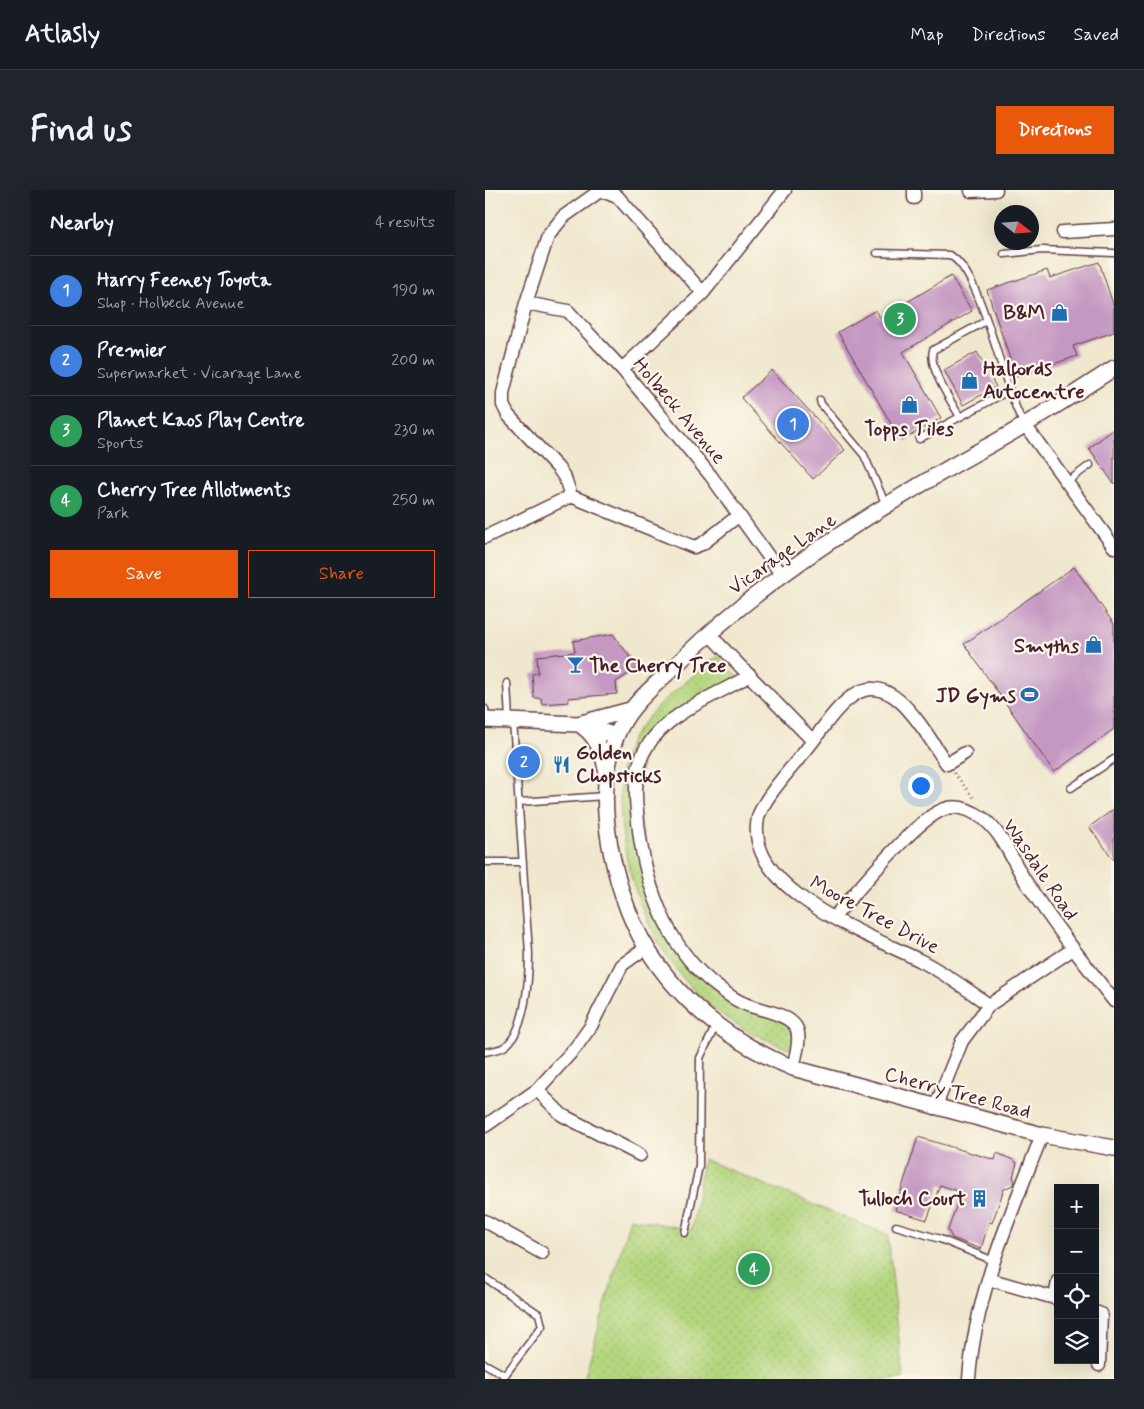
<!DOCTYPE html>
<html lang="en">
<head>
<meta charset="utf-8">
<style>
	:root { --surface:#171b24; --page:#20242c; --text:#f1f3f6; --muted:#9ea1a6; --line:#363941; --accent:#ea580c }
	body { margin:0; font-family:Mynerve,sans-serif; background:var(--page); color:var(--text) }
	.controls { position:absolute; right:15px; bottom:15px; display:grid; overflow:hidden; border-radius:0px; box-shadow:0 5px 20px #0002 }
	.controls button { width:45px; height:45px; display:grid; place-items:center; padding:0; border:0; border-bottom:1px solid var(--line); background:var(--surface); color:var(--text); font:25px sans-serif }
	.compass { position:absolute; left:509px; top:15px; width:45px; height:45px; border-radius:50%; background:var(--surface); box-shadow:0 5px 20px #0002; rotate:107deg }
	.you { position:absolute; left:435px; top:595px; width:18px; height:18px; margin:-12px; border:4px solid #fff; border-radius:50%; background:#1a73e8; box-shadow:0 0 0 8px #1a73e833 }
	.badge { display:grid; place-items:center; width:32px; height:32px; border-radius:50%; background:var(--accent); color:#fff; font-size:16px; font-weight:700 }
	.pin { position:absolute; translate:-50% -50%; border:2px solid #fff; box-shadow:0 1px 5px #0006 }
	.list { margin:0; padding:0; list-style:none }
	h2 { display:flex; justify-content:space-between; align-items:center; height:65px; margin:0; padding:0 20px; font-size:21px }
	h2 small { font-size:16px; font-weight:400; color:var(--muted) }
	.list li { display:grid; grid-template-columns:32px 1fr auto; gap:15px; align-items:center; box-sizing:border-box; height:70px; padding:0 20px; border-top:1px solid var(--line) }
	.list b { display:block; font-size:19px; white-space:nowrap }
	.list p { margin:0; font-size:16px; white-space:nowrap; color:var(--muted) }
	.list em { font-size:16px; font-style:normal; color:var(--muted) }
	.actions { display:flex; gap:10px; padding:15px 20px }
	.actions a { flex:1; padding:11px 0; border:1px solid var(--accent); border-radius:0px; text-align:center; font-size:18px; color:var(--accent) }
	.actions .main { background:var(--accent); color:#fff }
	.icon { flex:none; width:28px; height:28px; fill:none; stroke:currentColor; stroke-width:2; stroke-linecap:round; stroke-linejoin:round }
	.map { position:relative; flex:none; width:629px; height:1189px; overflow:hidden; border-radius:0px }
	header { display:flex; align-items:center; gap:30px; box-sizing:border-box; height:70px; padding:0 25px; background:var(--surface); border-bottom:1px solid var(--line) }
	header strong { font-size:24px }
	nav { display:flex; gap:28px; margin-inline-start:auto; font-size:18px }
	.intro { display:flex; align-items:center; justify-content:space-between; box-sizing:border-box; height:120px; padding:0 30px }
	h1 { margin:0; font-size:35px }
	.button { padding:12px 22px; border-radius:0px; background:var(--accent); color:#fff; font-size:18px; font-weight:700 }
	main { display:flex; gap:30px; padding:0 30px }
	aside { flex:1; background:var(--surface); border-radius:0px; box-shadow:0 5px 20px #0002 }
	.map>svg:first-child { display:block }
</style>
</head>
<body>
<header>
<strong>Atlasly</strong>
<nav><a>Map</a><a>Directions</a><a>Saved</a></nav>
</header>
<div class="intro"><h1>Find us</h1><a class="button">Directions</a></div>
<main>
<aside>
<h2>Nearby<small>4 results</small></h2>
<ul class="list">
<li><span class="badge" style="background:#3f7fe0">1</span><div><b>Harry Feeney Toyota</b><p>Shop · Holbeck Avenue</p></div><em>190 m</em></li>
<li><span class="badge" style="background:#3f7fe0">2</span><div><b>Premier</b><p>Supermarket · Vicarage Lane</p></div><em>200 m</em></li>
<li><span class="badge" style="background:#2e9e5b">3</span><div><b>Planet Kaos Play Centre</b><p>Sports</p></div><em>230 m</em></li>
<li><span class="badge" style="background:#2e9e5b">4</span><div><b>Cherry Tree Allotments</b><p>Park</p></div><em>250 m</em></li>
</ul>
<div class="actions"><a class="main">Save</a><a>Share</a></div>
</aside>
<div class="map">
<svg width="629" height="1189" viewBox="0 0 629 1189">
	<defs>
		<pattern id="grass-dots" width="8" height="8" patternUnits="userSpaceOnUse" patternTransform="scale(1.25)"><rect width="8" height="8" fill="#b4d67e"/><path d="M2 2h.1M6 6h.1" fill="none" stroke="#9cb76d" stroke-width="1.8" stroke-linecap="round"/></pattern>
	</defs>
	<rect width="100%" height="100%" fill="#fbf7ec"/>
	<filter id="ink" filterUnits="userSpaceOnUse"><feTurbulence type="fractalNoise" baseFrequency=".02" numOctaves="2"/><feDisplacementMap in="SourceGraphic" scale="10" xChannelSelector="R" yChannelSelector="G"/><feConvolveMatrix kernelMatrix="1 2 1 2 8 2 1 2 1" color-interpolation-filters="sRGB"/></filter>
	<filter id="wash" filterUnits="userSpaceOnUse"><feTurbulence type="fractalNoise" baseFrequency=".0096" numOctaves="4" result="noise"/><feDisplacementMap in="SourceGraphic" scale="20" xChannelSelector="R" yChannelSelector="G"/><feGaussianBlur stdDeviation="1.12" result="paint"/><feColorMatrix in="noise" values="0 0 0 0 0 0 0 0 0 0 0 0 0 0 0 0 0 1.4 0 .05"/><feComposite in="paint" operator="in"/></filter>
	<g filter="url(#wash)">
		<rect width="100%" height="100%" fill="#f0e8ce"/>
		<path fill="url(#grass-dots)" stroke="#7f7a54" d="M233,466L256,491L196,522L159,560L151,615L179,731L233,798L305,831L311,862C286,852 262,842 240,827C180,785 145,711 137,639C135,613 132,582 143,557C159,521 203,491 233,466Z
			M218,969L403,1045L418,1189H99L145,1028L207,1040Z"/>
		<g id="blocks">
			<path fill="#c598c2" d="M614,72L629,117V142L588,156L592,166L531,187L502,100L562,80L565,88Z
				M466,86L487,121L418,162L456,228L416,251L353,142L391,120L395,128Z
				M492,162L511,197L478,215L459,180Z
				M287,180L360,260L328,289L256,208Z
				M629,239V294L604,258Z
				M589,377L629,434V539L569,582L479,454Z
				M128,444L153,478L131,492L132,504L83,508L84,512L57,514L56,508H49L47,484L53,483L52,466L90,462L88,451Z
				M629,619V670L604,637Z
				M433,947L510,970L512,963L528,970L532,973L528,987L530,991L528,995L519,999L507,1033L504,1032L496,1059L467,1048L463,1040L476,1002L455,995L442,1030L410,1020Z"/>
		</g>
	</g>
	<g filter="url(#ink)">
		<use href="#blocks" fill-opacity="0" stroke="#633d43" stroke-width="1"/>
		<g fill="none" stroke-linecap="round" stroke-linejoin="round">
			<defs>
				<path id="service" d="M392,63L464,65C497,79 517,198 539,234
					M519,64L557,60L629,63
					M335,210L336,214L379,265L401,315
					M475,227C466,211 443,178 448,160L501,131
					M434,249L523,201
					M582,292L605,275
					M22,493L24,530
					M0,519L1,530
					M586,598L629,569
					M34,612L120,606
					M0,672H38
					M0,862C6,861 14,860 19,857C41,843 44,786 44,763L28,531
					M411,1036L455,1049L509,1071
					M200,1043L214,976L215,868L231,835
					M0,1088L54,1124L57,1136L17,1189
					M0,1174L20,1185"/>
				<path id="minor" d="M429,0V8
					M486,1L511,0
					M578,42L629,39
					M218,103L132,6L120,1L112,3L78,27L63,46L41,113L18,203V215L23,225L73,278L80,288L86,306L209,357L217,354L253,326
					M41,113L83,121L93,132L137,179L226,286L296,384
					M137,179L218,103L300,0
					M540,235L629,357
					M0,347L86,306
					M223,443L328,551C314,570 278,607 273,628C258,700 385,745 434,770C459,782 481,799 504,815
					M265,485C228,508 185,520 161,558C150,576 150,602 152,621C157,686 179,758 234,798C242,804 251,811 260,814C275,820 302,823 311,837C317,848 310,867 308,878
					M328,551C340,535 352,516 369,505C409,478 442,547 462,574L480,563
					M349,727C371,703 432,627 460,619C473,614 488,621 499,629C519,645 529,675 543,695C569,735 599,773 629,811
					M52,900L77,925L155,965
					M450,918L477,851L504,815L588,759
					M0,936L52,900L91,857L106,836L137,775L162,757
					M0,1031L57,1063
					M503,1089L573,1109
					M570,1108L573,1091
					M610,1122L616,1124L614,1175
					M484,1189C490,1103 526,1024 557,945"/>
				<path id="tertiary" d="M629,178C600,197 571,216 541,234C516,250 489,263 464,278C366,335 270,396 190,476C167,498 142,517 131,547C112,597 122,657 138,706C164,787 231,847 308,878L557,945L629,958
					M0,530L93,534L131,546
					M93,534L145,520
					M98,537C112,547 118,563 121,579"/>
			</defs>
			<use href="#service" stroke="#633d43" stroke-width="9"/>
			<use href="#minor" stroke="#633d43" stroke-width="15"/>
			<use href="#tertiary" stroke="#633d43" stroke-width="18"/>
			<path stroke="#633d43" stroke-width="2.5" stroke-dasharray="1 4" stroke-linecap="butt" d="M469,583L489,608"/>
			<use href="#service" stroke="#fff" stroke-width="6"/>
			<use href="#minor" stroke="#fff" stroke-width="12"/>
			<use href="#tertiary" stroke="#fff" stroke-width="15"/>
		</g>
	</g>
	<defs>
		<symbol id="shop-bare" viewBox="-9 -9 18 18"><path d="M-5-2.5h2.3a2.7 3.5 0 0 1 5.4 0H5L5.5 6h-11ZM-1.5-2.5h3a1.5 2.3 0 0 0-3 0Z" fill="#1f6fb2" stroke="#fbf7ec" stroke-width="2.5" paint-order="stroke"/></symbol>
		<symbol id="bar-bare" viewBox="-9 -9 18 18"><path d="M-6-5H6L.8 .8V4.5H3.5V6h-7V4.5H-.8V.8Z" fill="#1f6fb2" stroke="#fbf7ec" stroke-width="2.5" paint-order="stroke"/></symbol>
		<symbol id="stadium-bare" viewBox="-9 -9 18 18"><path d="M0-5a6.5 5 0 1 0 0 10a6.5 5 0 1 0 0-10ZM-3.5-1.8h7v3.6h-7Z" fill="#1f6fb2" stroke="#fbf7ec" stroke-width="2.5" paint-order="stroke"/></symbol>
		<symbol id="restaurant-bare" viewBox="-9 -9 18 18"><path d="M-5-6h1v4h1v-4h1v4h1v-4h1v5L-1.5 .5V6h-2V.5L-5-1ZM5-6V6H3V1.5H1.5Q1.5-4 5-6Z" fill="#1f6fb2" stroke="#fbf7ec" stroke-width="2.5" paint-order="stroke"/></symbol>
		<symbol id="building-bare" viewBox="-9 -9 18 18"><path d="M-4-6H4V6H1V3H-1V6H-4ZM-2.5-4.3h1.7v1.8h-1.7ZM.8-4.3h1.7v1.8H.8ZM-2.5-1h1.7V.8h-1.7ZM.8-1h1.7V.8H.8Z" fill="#1f6fb2" stroke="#fbf7ec" stroke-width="2.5" paint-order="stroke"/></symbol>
	</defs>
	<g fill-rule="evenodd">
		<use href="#shop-bare" x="562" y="110" width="25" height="25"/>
		<use href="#shop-bare" x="472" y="178" width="25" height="25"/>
		<use href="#shop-bare" x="412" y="202" width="25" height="25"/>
		<use href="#shop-bare" x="596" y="442" width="25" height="25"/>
		<use href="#bar-bare" x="78" y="462" width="25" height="25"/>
		<use href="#stadium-bare" x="532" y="492" width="25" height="25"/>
		<use href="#restaurant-bare" x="64" y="562" width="25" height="25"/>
		<use href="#building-bare" x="482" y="996" width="25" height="25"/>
	</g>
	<g text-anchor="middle" stroke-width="4.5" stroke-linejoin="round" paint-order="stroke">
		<g font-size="20" font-weight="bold" fill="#4a1f2b" stroke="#fbf7ec" text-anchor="end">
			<text x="560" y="129">B&amp;M</text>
			<text x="498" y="185" text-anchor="start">Halfords<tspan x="498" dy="23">Autocentre</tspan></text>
			<text x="424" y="245" text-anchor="middle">Topps Tiles</text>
			<text x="594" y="462">Smyths</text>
			<text x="104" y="482" text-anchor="start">The Cherry Tree</text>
			<text x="531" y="512">JD Gyms</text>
			<text x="91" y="569" text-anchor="start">Golden<tspan x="91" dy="23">Chopsticks</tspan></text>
			<text x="481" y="1015">Tulloch Court</text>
		</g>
		<g font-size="20" fill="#4a1f2b" stroke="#fbf7ec">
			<text transform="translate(195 220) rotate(50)" y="7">Holbeck Avenue</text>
			<text transform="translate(297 363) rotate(-35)" y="7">Vicarage Lane</text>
			<text transform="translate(556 679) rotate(56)" y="7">Wasdale Road</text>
			<text transform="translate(390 724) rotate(28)" y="7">Moore Tree Drive</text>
			<text transform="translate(473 902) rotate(15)" y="7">Cherry Tree Road</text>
		</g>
	</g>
</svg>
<div class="controls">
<button>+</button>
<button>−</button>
<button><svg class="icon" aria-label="locate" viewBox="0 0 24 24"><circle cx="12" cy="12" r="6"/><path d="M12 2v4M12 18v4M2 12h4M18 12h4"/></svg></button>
<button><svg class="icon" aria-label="layers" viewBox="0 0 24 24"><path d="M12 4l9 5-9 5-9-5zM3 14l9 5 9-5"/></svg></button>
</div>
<svg class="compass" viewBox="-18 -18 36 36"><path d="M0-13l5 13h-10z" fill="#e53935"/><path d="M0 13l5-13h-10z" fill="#9ea1a6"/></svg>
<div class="you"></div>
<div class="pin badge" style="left:308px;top:234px;background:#3f7fe0">1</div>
<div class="pin badge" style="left:39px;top:572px;background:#3f7fe0">2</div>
<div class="pin badge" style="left:415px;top:129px;background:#2e9e5b">3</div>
<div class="pin badge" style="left:269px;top:1079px;background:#2e9e5b">4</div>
</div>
</main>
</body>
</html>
